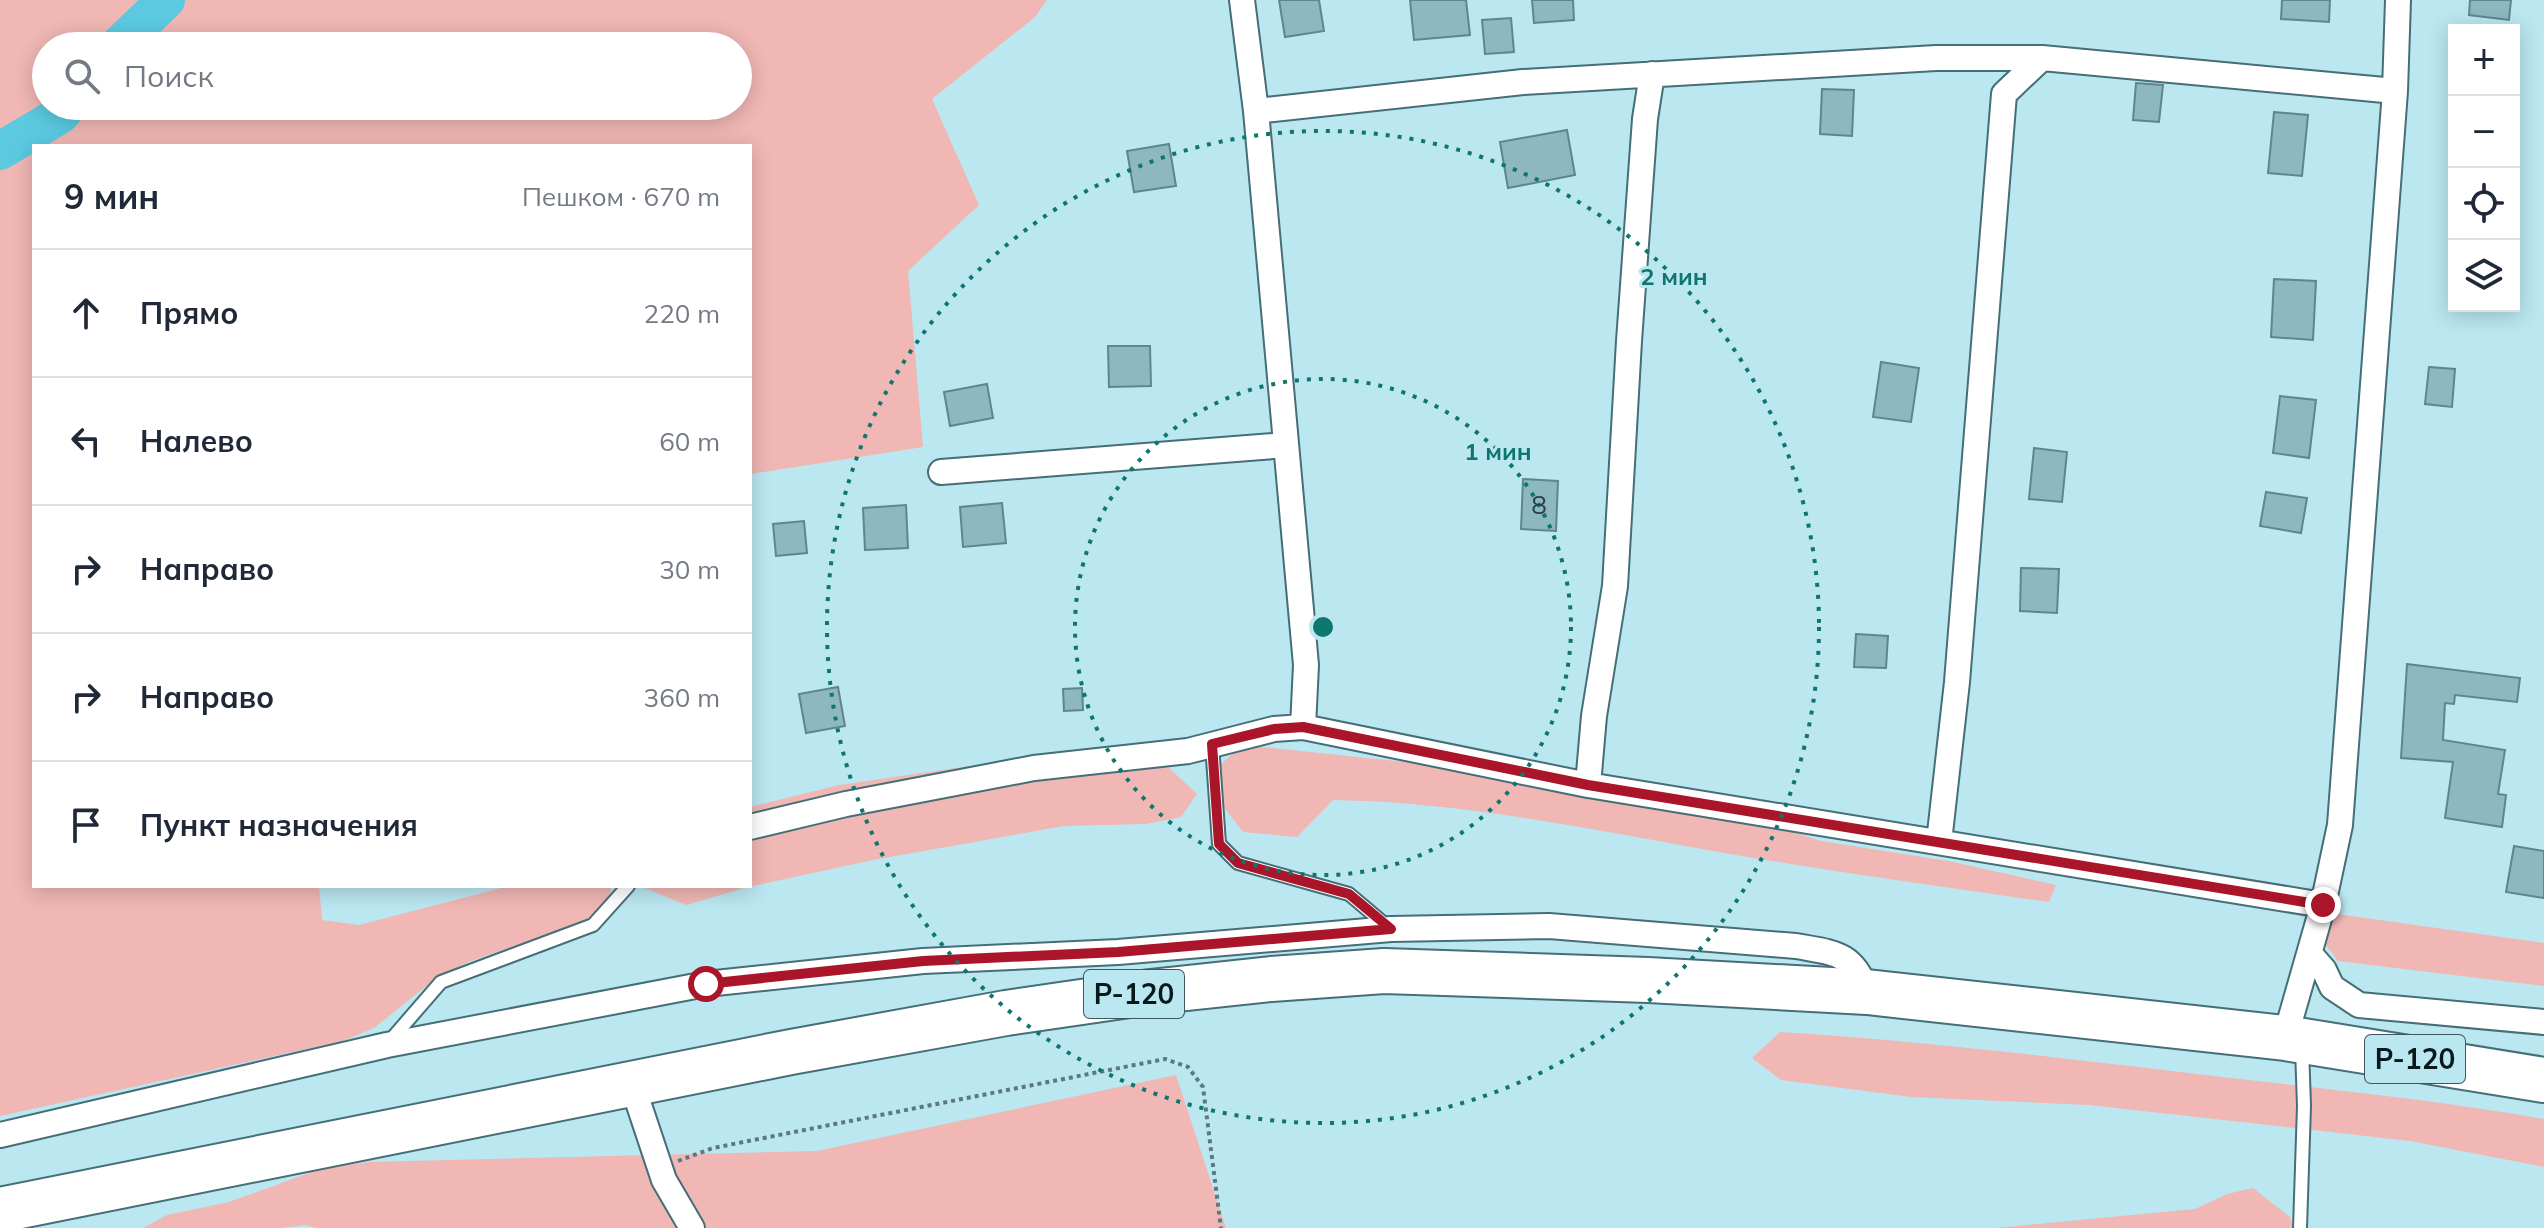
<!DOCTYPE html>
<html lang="ru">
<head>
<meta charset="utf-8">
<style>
	:root { --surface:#fff; --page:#f6f6f7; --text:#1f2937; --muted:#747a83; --line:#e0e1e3 }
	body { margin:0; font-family:Mulish,sans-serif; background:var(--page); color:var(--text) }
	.controls { position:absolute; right:24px; top:24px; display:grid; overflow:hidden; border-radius:0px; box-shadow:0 4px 20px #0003 }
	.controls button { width:72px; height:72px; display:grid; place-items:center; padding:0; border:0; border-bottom:2px solid var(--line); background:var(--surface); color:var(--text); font:40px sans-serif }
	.stop { position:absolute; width:24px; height:24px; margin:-18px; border:6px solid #aa1529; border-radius:50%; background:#fff }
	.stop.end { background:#aa1529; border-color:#fff; box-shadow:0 2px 8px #0008 }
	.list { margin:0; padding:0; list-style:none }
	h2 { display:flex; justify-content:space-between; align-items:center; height:104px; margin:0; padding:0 32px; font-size:34px }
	h2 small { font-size:26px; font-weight:400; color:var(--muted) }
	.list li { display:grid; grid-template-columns:52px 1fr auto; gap:24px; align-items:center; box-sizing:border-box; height:128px; padding:0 32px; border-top:2px solid var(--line) }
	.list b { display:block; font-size:30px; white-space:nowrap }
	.list em { font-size:26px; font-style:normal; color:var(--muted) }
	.icon { flex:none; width:44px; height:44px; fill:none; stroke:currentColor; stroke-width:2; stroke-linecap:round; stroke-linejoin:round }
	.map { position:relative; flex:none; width:2544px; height:1228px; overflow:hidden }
	.search { position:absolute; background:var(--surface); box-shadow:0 4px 20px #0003; left:32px; top:32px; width:720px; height:88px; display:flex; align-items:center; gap:20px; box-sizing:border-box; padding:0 28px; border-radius:44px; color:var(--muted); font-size:30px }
	.panel { position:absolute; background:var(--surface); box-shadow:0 4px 20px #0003; left:32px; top:144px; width:720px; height:744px; border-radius:0px }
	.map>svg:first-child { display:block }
</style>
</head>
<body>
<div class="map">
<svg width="2544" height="1228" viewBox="0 0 2544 1228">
	<rect width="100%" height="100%" fill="#bbe7f1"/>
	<path fill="#f0b7b4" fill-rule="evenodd" d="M0,0H1047L1035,17L932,99L979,205L908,271L923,447L750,474V146H34V886H319L322,920L359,925L509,886H611L610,894L600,909L584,922L468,962L435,979L374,1028L343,1041L0,1116ZM46,46H738V106H46Z
		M1243,745L1491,771L1712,805L1821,841L1948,861L2056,885L2049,902C1943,887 1836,872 1730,854C1598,831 1467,802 1333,800L1297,837L1243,832L1220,802L1213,771Z
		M1093,748L1143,757L1166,765L1197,794L1181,817L1146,824L1064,826L873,860L744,888L686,905L640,886H750V807L839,785Z
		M2337,914L2544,943V986L2338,961L2317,933Z
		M1780,1032C1925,1041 2069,1059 2214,1076C2324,1089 2435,1100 2544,1119V1167L2410,1141L2089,1105L1911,1097L1781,1080L1752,1058Z
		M1176,1075L1226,1228H317L305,1225L281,1228H143L167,1215L229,1202L320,1169L369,1162L817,1151Z
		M2253,1188L2290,1217L2293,1228H1996L2195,1209L2227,1194Z"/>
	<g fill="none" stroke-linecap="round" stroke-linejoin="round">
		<path stroke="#5bcae0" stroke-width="38" d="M118,46L166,0
			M0,151L60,115L68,106"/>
	</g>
	<path fill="#8db7c1" stroke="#5d868f" stroke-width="2" d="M1279,0H1319L1324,31L1285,37Z
		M1410,0H1466L1470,35L1414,40Z
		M1532,0H1573L1574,20L1534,23Z
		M2282,0H2330L2329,22L2281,19Z
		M2470,0H2511L2509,20L2469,15Z
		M1511,18L1514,52L1485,54L1482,20Z
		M2136,83L2163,85L2159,122L2133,120Z
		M1822,89L1854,90L1852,136L1820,134Z
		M2274,112L2308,115L2302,176L2268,173Z
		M1567,130L1575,175L1508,188L1500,142Z
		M1169,144L1176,186L1134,192L1127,151Z
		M2274,279L2316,281L2313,340L2271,337Z
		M1108,346H1150L1151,386L1109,387Z
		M1881,362L1919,368L1911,422L1873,417Z
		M2429,367L2455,369L2452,407L2425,404Z
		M987,384L993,418L950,426L944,392Z
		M2280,396L2316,400L2309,458L2273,453Z
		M2034,448L2067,452L2062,502L2029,499Z
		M1523,479L1558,481L1556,531L1521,529Z
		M2266,492L2307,498L2301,533L2260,526Z
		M1002,503L1006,543L963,547L960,507Z
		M906,505L908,548L865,550L863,508Z
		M804,521L807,553L776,556L773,524Z
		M2021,568L2059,569L2057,613L2020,611Z
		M1856,634L1888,636L1886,668L1854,667Z
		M2407,664L2520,678L2517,702L2455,695L2454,704L2445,703L2443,740L2505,750L2498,794L2506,795L2502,827L2445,818L2453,762L2401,758Z
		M838,687L845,726L806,733L799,694Z
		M1082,688L1083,710L1064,711L1063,689Z
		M2514,846L2544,851V898L2506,892Z"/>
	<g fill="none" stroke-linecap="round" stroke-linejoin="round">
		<defs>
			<path id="lane" d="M1212,744L1219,844L1238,863L1349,894L1388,927
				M389,1042L441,982L593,925L628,886
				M2300,1228L2304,1106L2302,1048"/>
			<path id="street" d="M1256,111L1523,82L1936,58H2042L2395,91
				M941,472L1286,445
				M1303,727L1588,785L2323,905
				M1588,785L1594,716L1615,586L1629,341L1645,119L1652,74
				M750,827L846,804L1034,768L1188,751L1274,729L1303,727L1306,665L1256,111L1242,0
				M1939,842L1957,682L2004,94L2042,58
				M2310,954L2324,970L2332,987L2359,1005L2544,1022
				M2285,1038L2323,905L2340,825L2395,91L2398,0
				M632,1084L664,1180L692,1228
				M0,1135L387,1045L706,984L923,961L1118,952L1391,929L1549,926L1796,946C1834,953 1853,952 1867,992"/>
			<path id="highway" d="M0,1210L791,1052L1006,1013L1150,992L1271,979L1384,971L1648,980L1867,992L2285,1038L2544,1080"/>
		</defs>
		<use href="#lane" stroke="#456e77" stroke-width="16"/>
		<use href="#street" stroke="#456e77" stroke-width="28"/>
		<use href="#highway" stroke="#456e77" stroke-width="48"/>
		<path stroke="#5b797f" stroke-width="4" stroke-dasharray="4 4" stroke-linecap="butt" d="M678,1161L713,1148L1165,1059L1188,1067L1203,1087L1221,1228"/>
		<use href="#lane" stroke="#fff" stroke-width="12"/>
		<use href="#street" stroke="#fff" stroke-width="24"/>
		<use href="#highway" stroke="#fff" stroke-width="44"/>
	</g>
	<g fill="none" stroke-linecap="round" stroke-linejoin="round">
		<path stroke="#aa1529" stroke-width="10" d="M706,984L923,961L1118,952L1391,929L1349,894L1238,863L1219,844L1212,744L1274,729L1303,727L1588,785L2323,905"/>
	</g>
	<g fill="none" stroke="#0f766e" stroke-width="4" stroke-dasharray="4 8">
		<circle cx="1323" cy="627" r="248"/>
		<circle cx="1323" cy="627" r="496"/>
	</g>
	<g text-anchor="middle" stroke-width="6" stroke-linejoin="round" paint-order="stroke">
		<g font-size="26" fill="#294045">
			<text x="1539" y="514">8</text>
		</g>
		<g fill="#bbe7f1" stroke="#3e575c" stroke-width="2">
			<rect x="1084" y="970" width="100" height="48" rx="6"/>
			<rect x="2365" y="1035" width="100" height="48" rx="6"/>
		</g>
		<g font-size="28" font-weight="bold" fill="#08191c">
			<text x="1134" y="1004">Р-120</text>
			<text x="2415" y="1069">Р-120</text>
		</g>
	</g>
	<circle cx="1323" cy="627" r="12" fill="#0f766e" stroke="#bbe7f1" stroke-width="4"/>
	<g font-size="24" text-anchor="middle" font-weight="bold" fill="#0f766e" stroke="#bbe7f1" stroke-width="6" stroke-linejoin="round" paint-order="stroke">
		<text x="1674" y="285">2 мин</text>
		<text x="1498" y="460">1 мин</text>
	</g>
</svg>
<div class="controls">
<button>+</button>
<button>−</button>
<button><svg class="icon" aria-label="locate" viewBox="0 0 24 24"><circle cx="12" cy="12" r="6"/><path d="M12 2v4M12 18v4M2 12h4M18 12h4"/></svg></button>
<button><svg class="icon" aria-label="layers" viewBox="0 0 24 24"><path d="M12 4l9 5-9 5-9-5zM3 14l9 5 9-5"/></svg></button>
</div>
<div class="stop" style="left:706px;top:984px"></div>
<div class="stop end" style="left:2323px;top:905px"></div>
<div class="search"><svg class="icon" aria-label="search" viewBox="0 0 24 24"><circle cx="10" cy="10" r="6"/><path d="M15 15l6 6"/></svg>Поиск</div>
<section class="panel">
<h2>9 мин<small>Пешком · 670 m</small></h2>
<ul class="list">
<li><svg class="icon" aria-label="ahead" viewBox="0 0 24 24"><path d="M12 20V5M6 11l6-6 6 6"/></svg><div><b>Прямо</b></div><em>220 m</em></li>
<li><svg class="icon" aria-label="left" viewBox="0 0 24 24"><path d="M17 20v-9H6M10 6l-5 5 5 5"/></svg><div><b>Налево</b></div><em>60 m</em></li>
<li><svg class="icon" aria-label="right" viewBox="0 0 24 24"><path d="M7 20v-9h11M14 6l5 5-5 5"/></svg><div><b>Направо</b></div><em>30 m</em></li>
<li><svg class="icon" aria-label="right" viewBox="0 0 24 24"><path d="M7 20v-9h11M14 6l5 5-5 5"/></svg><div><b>Направо</b></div><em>360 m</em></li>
<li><svg class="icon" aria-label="arrive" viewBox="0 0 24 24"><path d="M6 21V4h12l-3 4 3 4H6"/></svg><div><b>Пункт назначения</b></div></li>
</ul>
</section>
</div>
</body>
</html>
